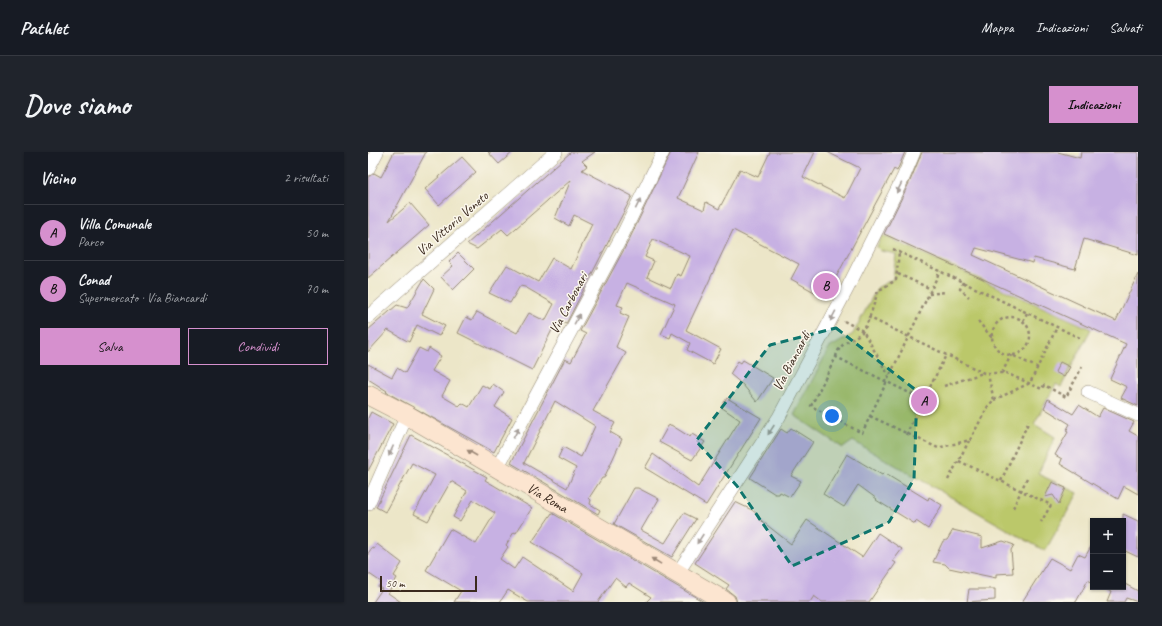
<!DOCTYPE html>
<html lang="it">
<head>
<meta charset="utf-8">
<style>
	:root { --surface:#171b24; --page:#20242c; --text:#f1f3f6; --muted:#9ea1a6; --line:#363941; --accent:#d690ce }
	body { margin:0; font-family:Caveat,sans-serif; background:var(--page); color:var(--text) }
	.controls { position:absolute; right:12px; bottom:12px; display:grid; overflow:hidden; border-radius:0px; box-shadow:0 1px 3px #0004 }
	.controls button { width:36px; height:36px; display:grid; place-items:center; padding:0; border:0; border-bottom:1px solid var(--line); background:var(--surface); color:var(--text); font:20px sans-serif }
	.scale { position:absolute; left:12px; bottom:10px; width:97px; box-sizing:border-box; padding-left:4px; border:2px solid #3b2a1e; border-top:0; font-size:11px; line-height:14px; white-space:nowrap; color:#3b2a1e; -webkit-text-stroke:3px #fbf7ec; paint-order:stroke }
	.you { position:absolute; left:464px; top:264px; width:14px; height:14px; margin:-10px; border:3px solid #fff; border-radius:50%; background:#1a73e8; box-shadow:0 0 0 6px #1a73e833 }
	.badge { display:grid; place-items:center; width:26px; height:26px; border-radius:50%; background:var(--accent); color:#111; font-size:13px; font-weight:700 }
	.pin { position:absolute; translate:-50% -50%; border:2px solid #fff; box-shadow:0 1px 4px #0006 }
	.list { margin:0; padding:0; list-style:none }
	h2 { display:flex; justify-content:space-between; align-items:center; height:52px; margin:0; padding:0 16px; font-size:17px }
	h2 small { font-size:13px; font-weight:400; color:var(--muted) }
	.list li { display:grid; grid-template-columns:26px 1fr auto; gap:12px; align-items:center; box-sizing:border-box; height:56px; padding:0 16px; border-top:1px solid var(--line) }
	.list b { display:block; font-size:15px; white-space:nowrap }
	.list p { margin:0; font-size:13px; white-space:nowrap; color:var(--muted) }
	.list em { font-size:13px; font-style:normal; color:var(--muted) }
	.actions { display:flex; gap:8px; padding:12px 16px }
	.actions a { flex:1; padding:9px 0; border:1px solid var(--accent); border-radius:0px; text-align:center; font-size:14px; color:var(--accent) }
	.actions .main { background:var(--accent); color:#111 }
	.map { position:relative; flex:none; width:770px; height:450px; overflow:hidden; border-radius:0px }
	header { display:flex; align-items:center; gap:24px; box-sizing:border-box; height:56px; padding:0 20px; background:var(--surface); border-bottom:1px solid var(--line) }
	header strong { font-size:19px }
	nav { display:flex; gap:22px; margin-inline-start:auto; font-size:14px }
	.intro { display:flex; align-items:center; justify-content:space-between; box-sizing:border-box; height:96px; padding:0 24px }
	h1 { margin:0; font-size:28px }
	.button { padding:10px 18px; border-radius:0px; background:var(--accent); color:#111; font-size:14px; font-weight:700 }
	main { display:flex; gap:24px; padding:0 24px }
	aside { flex:1; background:var(--surface); border-radius:0px; box-shadow:0 1px 3px #0004 }
	.map>svg:first-child { display:block }
</style>
</head>
<body>
<header>
<strong>Pathlet</strong>
<nav><a>Mappa</a><a>Indicazioni</a><a>Salvati</a></nav>
</header>
<div class="intro"><h1>Dove siamo</h1><a class="button">Indicazioni</a></div>
<main>
<aside>
<h2>Vicino<small>2 risultati</small></h2>
<ul class="list">
<li><span class="badge">A</span><div><b>Villa Comunale</b><p>Parco</p></div><em>50 m</em></li>
<li><span class="badge">B</span><div><b>Conad</b><p>Supermercato · Via Biancardi</p></div><em>70 m</em></li>
</ul>
<div class="actions"><a class="main">Salva</a><a>Condividi</a></div>
</aside>
<div class="map">
<svg width="770" height="450" viewBox="0 0 770 450">
	<rect width="100%" height="100%" fill="#fbf7ec"/>
	<filter id="ink" filterUnits="userSpaceOnUse"><feTurbulence type="fractalNoise" baseFrequency=".025" numOctaves="2"/><feDisplacementMap in="SourceGraphic" scale="8" xChannelSelector="R" yChannelSelector="G"/><feConvolveMatrix kernelMatrix="1 2 1 2 8 2 1 2 1" color-interpolation-filters="sRGB"/></filter>
	<filter id="wash" filterUnits="userSpaceOnUse"><feTurbulence type="fractalNoise" baseFrequency=".012" numOctaves="4" result="noise"/><feDisplacementMap in="SourceGraphic" scale="16" xChannelSelector="R" yChannelSelector="G"/><feGaussianBlur stdDeviation="0.9" result="paint"/><feColorMatrix in="noise" values="0 0 0 0 0 0 0 0 0 0 0 0 0 0 0 0 0 1.4 0 .05"/><feComposite in="paint" operator="in"/></filter>
	<g filter="url(#wash)">
		<rect width="100%" height="100%" fill="#ece6c8"/>
		<path fill="#bbc86a" stroke="#7b7944" d="M514,83L723,177L693,235L688,232L666,272L687,285L670,322L710,341L677,399L485,289L475,296L426,263L461,196L485,182L509,136L525,127L528,102L513,99L509,95Z"/>
		<g id="blocks">
			<path fill="#c7b1e3" fill-rule="evenodd" d="M26,0H58L21,69L42,51L61,73L0,126V25L6,21L13,25Z
				M120,0H145L131,12Z
				M203,0H227L214,9L219,14L214,18L264,44L198,172L194,170L190,176L186,174L164,218L90,181L98,165L104,168L109,160L149,181L161,161L177,169L186,152L157,135L152,134L142,151L121,141L139,113L170,130L184,106L203,117L224,72L206,63L201,74L187,66L203,28L140,83L134,77L109,97L99,92Z
				M303,0H331L310,46L336,58L338,50L351,57L372,17L390,25L402,0H447L435,25L477,46L492,16L459,0H537L529,19L526,17L457,146L423,127L431,112L365,78L318,178L353,197L345,212L319,198L322,191L304,181L302,186L293,182L307,152L259,131L249,153L255,155L252,161L261,165L248,195L258,201L225,259L247,271L242,280L254,287L236,326H234L221,346L223,348L222,352L232,358L230,362L143,311L197,207L203,210L218,182L212,179L261,88ZM285,87L322,104L313,124L309,122L303,136L279,125L286,109L277,105ZM187,249L227,274L213,305L195,295L190,306L208,316L199,336L156,311Z
				M554,0H690L712,6L713,0H770V103L716,87L707,117L666,106L665,111L608,96L605,103L748,169L770,122V254L753,246L759,235L742,227L758,192L516,82L542,29Z
				M94,5L108,20L71,53L57,37Z
				M90,101L106,117L85,138L73,125L85,114L81,110Z
				M56,127L66,137L54,162L77,174L71,184L49,173L41,190L20,178L0,200V178L29,153L39,156Z
				M51,196L59,200L61,196L73,204L64,219L82,229L74,244L91,254L94,251L101,255L114,233L122,237L125,232L136,240L127,255L144,266L126,300L18,240L19,239L0,227V212L24,225L29,216L37,221Z
				M375,208L405,226L389,250L375,233L362,222L370,209L373,211Z
				M692,210L702,215L696,225L687,220Z
				M359,246L393,266L338,353L277,316L285,302L330,335L372,268L353,255Z
				M680,247L705,262L711,253L730,265L735,256L766,270L761,279L770,284V342L756,334L750,347L692,312L694,307L687,303L700,280L698,279L702,272L676,256Z
				M3,260L25,272L0,319V266Z
				M303,273L322,285L324,282L337,290L324,308L291,290L300,274Z
				M423,276L445,290L423,324L433,329L422,345L412,340L411,342H407L382,326L413,277L419,281Z
				M43,283L119,325L117,328L164,356L148,381L146,380L138,393L140,395L132,407L146,417L154,405L205,439L215,421L164,390L184,361L336,450H278L283,445L261,431L258,435L247,426L230,450H160L140,438L132,450H86L93,439L58,418L82,377L108,392L127,361L105,348L92,369L85,365L99,339L83,329L60,369L46,362L67,323L44,311L17,360L8,355Z
				M479,302L514,323L516,321L560,348L561,345L574,353L560,377L548,369L547,372L508,348L509,347L490,333L476,355L455,342Z
				M684,330L698,336L691,352L685,343L677,345Z
				M266,336H270L291,347L273,378L297,391L316,361L328,367L304,405L246,372Z
				M367,350L384,358L391,364L390,366L423,392L439,368L494,405L510,381L534,397L525,409L528,411L501,450H454L446,444L442,450H369L367,444L358,437L361,433L327,411Z
				M755,362L770,369V405L755,398Z
				M585,378L614,385V396L635,389L646,393L643,398L645,421L628,422V426L581,416L577,412L565,410L575,389L579,388Z
				M725,391V431L720,428L708,450H654L682,406L702,417L710,402L717,405Z
				M9,392L34,411L26,424L29,426L20,441L33,450H5L14,437L10,435L13,430L0,421V401L4,396L6,397Z
				M755,431L770,439V450L758,446L756,450H739L743,440L734,435H755Z
				M601,437H627V448L599,450Z"/>
		</g>
	</g>
	<g filter="url(#ink)">
		<use href="#blocks" fill-opacity="0" stroke="#948873" stroke-width="1"/>
		<g fill="none" stroke-linecap="round" stroke-linejoin="round">
			<defs>
				<path id="street" d="M0,17L9,0
					M0,165L188,0
					M720,240L770,263
					M129,316L254,84L295,0
					M0,352L39,263
					M309,422L411,265L479,137L535,26L546,0"/>
				<g id="secondary">
					<path id="s1" d="M0,243L39,263L358,450"/>
				</g>
			</defs>
			<use href="#street" stroke="#948873" stroke-width="14"/>
			<use href="#secondary" stroke="#948873" stroke-width="20"/>
			<path stroke="#948873" stroke-width="2.5" stroke-dasharray="3 3" stroke-linecap="butt" d="M525,97L712,186
				M530,122L563,137
				M595,130L592,137L601,145
				M561,142L578,140
				M624 184a19 19 0 1 1 38 0a19 19 0 1 1-38 0Z
				M500,165L616,221H638L674,237L676,233L698,245L714,215
				M476,169L495,179L521,224
				M610,169L624,186
				M655,169L659,161
				M646,204L670,216
				M468,205C471,190 484,189 494,180C500,174 507,148 510,139L528,128L531,100
				M634,221L643,203
				M576,234L615,221
				M556,248L468,205L443,254L494,281C520,227 546,173 572,119
				M626,248L662,231L689,175
				M502,264L570,296L602,288L620,254L626,248L620,223
				M538,283L578,203
				M591,309L683,353L673,370
				M580,328L601,289
				M633,329L661,269
				M645,356L659,326"/>
			<use href="#street" stroke="#fff" stroke-width="13"/>
			<use href="#secondary" stroke="#fce5d0" stroke-width="19"/>
		</g>
		<defs><path id="oneway-solid" d="M-6-.8H1V-3.2L6.5 0L1 3.2V.8H-6Z"/></defs>
		<g fill="#a79f9a">
			<use href="#oneway-solid" transform="translate(531 36) rotate(117)"/>
			<use href="#oneway-solid" transform="translate(270 52) rotate(-64)"/>
			<use href="#oneway-solid" transform="translate(465 164) rotate(118)"/>
			<use href="#oneway-solid" transform="translate(209 167) rotate(-62)"/>
			<use href="#oneway-solid" transform="translate(403 278) rotate(123)"/>
			<use href="#oneway-solid" transform="translate(148 281) rotate(-62)"/>
			<use href="#oneway-solid" transform="translate(23 299) rotate(114)"/>
			<use href="#oneway-solid" transform="translate(332 387) rotate(123)"/>
		</g>
		<g fill="#9c8877">
			<use href="#oneway-solid" transform="translate(104 301) rotate(-150)"/>
			<use href="#oneway-solid" transform="translate(288 409) rotate(-149)"/>
		</g>
	</g>
	<path fill="#0f766e" fill-opacity="0.2" stroke="#0f766e" stroke-width="3" stroke-dasharray="8 5" stroke-linejoin="round" d="M468,176L549,239L546,327L521,370L424,414L369,334L328,289L402,193Z"/>
	<g text-anchor="middle" stroke-width="3" stroke-linejoin="round" paint-order="stroke">
		<g font-size="14" fill="#3b2a1e" stroke="#fbf7ec">
			<text transform="translate(84 71) rotate(-41)" y="5">Via Vittorio Veneto</text>
			<text transform="translate(200 151) rotate(-62)" y="5">Via Carbonari</text>
			<text transform="translate(423 209) rotate(-62)" y="5">Via Biancardi</text>
			<text dy="5" stroke="none"><textPath href="#s1" startOffset="207">Via Roma</textPath></text>
		</g>
	</g>
</svg>
<div class="controls">
<button>+</button>
<button>−</button>
</div>
<div class="scale">50 m</div>
<div class="you"></div>
<div class="pin badge" style="left:556px;top:249px">A</div>
<div class="pin badge" style="left:458px;top:134px">B</div>
</div>
</main>
</body>
</html>
